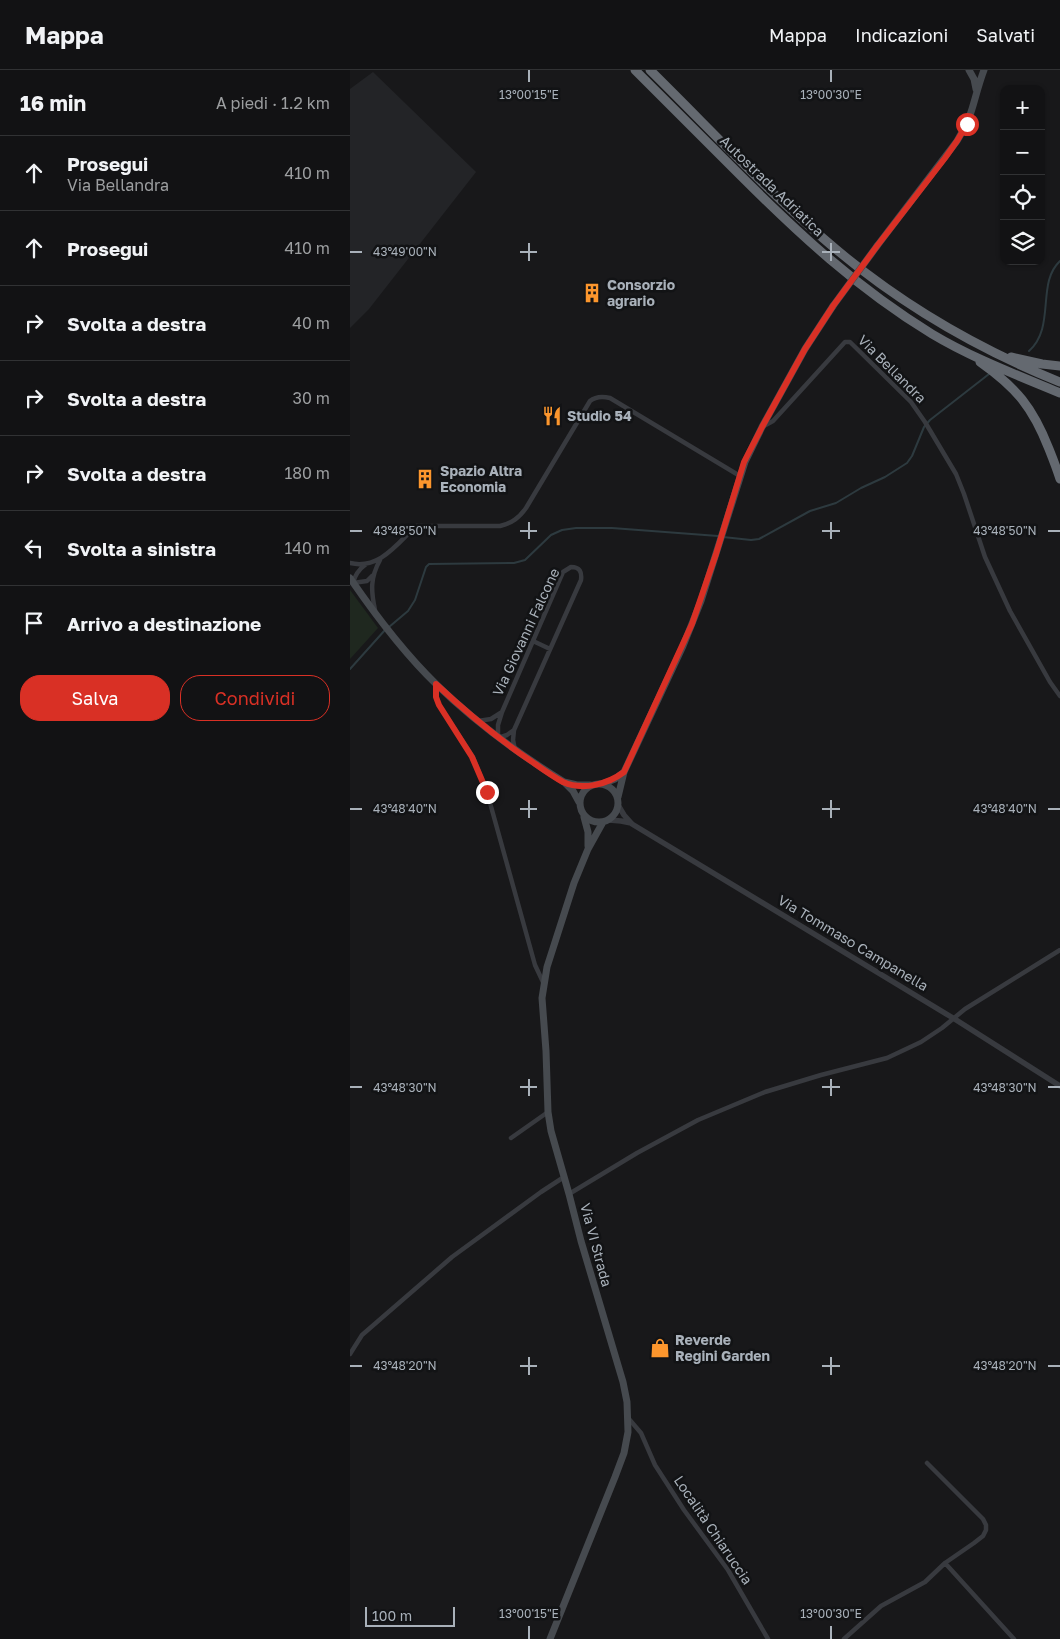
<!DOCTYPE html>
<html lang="it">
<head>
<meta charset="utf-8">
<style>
	:root { --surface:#121214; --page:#1b1b1d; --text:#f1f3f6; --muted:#9c9ea0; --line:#313234; --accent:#d93025 }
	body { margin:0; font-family:"Golos Text",sans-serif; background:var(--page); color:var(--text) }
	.controls { position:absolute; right:15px; top:15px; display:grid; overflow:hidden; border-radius:10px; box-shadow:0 1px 4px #0004 }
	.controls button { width:45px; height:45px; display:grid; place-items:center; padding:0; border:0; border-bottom:1px solid var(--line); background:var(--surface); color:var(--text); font:25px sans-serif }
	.scale { position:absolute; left:15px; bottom:12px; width:90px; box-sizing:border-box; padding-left:5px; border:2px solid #a9b1ba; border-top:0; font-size:14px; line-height:18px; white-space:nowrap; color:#a9b1ba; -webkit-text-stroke:4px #121315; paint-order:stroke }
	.stop { position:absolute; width:15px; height:15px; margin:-11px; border:4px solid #d93025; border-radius:50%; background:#fff }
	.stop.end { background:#d93025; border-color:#fff; box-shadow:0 1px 5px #0008 }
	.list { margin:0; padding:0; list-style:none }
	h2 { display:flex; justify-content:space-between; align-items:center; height:65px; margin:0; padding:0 20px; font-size:21px }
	h2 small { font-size:16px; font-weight:400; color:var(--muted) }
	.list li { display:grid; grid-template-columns:32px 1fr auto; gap:15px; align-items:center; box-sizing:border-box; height:75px; padding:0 20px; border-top:1px solid var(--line) }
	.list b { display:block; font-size:19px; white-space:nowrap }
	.list p { margin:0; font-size:16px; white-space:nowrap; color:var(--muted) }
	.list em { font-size:16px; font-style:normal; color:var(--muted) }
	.actions { display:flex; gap:10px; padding:15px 20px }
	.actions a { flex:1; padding:11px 0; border:1px solid var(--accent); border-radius:20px; text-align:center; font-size:18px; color:var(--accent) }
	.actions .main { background:var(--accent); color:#fff }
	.icon { flex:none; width:28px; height:28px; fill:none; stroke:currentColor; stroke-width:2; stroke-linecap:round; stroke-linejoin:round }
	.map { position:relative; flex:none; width:710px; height:1569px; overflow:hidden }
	header { display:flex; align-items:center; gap:30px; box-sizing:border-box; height:70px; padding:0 25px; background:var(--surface); border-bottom:1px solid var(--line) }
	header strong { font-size:24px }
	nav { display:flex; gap:28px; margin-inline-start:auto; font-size:18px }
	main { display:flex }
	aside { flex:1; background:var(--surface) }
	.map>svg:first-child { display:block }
</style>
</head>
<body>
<header>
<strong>Mappa</strong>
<nav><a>Mappa</a><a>Indicazioni</a><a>Salvati</a></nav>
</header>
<main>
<aside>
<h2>16 min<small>A piedi · 1.2 km</small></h2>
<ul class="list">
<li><svg class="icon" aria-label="ahead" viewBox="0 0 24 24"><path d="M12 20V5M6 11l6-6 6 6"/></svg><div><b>Prosegui</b><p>Via Bellandra</p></div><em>410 m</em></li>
<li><svg class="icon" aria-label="ahead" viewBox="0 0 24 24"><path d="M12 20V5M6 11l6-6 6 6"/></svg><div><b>Prosegui</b></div><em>410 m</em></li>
<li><svg class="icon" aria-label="right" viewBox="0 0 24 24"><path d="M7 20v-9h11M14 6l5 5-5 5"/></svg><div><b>Svolta a destra</b></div><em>40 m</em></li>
<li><svg class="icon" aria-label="right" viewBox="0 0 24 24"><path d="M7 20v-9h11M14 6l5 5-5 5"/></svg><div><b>Svolta a destra</b></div><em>30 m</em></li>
<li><svg class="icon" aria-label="right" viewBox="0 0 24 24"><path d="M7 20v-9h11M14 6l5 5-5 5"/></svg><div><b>Svolta a destra</b></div><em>180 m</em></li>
<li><svg class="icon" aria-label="left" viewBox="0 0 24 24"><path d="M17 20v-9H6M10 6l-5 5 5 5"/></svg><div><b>Svolta a sinistra</b></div><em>140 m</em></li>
<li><svg class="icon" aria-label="arrive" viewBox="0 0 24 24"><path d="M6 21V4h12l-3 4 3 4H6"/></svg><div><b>Arrivo a destinazione</b></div></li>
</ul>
<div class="actions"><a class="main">Salva</a><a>Condividi</a></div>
</aside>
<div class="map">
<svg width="710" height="1569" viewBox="0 0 710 1569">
	<rect width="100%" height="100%" fill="#18181a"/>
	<path fill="#232427" d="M23,2L126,102L19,239L0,258V19Z"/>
	<path fill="#1f281f" d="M0,520L28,558L0,589Z"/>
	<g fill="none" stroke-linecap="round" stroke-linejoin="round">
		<path stroke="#2d3a3f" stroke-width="2" d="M679,281C706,257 686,213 710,191
			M373,467L401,470L409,469L460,441L486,433L511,418L535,407L557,393L562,386L574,357L580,350L639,304
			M39,557L58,541L65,530L76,497L79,494L164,493L175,490L201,465L212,460L226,458H262L368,466
			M0,599L35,560"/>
		<path stroke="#383a3f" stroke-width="4.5" d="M412,357L423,351L495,272H500L561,332L575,352L606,404L614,424L635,487L660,541L700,612L710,626
			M0,493C29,500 47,474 66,456H150C162,453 169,448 176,438L240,331C246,326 252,326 260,328L390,406
			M15,495C8,500 5,505 3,513L17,511L22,506
			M25,540C21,521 20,508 30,490
			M183,571L200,579
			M86,614V627L89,635L123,687L137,722L185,895L193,912
			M128,651L141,649L152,642
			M164,660L157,665L148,668V655L152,642L213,502L221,497C230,497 232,502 231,510L164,660L163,670L165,680
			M161,1068L198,1042
			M219,1124L287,1083L348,1050L415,1022L471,1005L537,988L571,972L592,958L615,939L710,880
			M0,1284L12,1265L102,1187L191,1122L214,1107
			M279,1349L291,1363L305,1395L334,1440L378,1500L418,1569
			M595,1493L664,1569
			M494,1569L531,1536L575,1512L595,1493L624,1473L633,1466L636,1460V1455L633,1449L577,1393"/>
		<path stroke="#383a3f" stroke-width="5.5" d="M268,735L274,745L282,754L603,948L710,1016
			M259,750L271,751L281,753"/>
		<path stroke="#464a4f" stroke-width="7" d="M619,0L624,9L626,19
			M527,176L607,71C613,61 619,50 622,39C626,26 629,13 634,0
			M0,508C26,546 54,583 87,615C125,652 169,684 214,712L223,721L229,732
			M214,712L227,715H240
			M230 733a19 19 0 1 1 38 0a19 19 0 1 1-38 0Z
			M252,714L265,709L274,702
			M268,727L274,702L333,576L351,531L395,392L412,357L455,279L483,236
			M234,747L238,762V776
			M200,1569L265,1407L274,1383L278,1362L277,1332L273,1312L231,1171L219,1124L201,1061L198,1042L196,981L192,928L197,897L224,813L238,779L253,752"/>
		<path stroke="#646970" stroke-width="9" d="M285,0C319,34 353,68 387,102C449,164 507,218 582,264C622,288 667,305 710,323
			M300,0C358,57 413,117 474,169C545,231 623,277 710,312
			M661,287L692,294L710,296
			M630,292C667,318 683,338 699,379C703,389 707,399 710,409"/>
		<path stroke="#464a4f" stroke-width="7" d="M483,236L527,176"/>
	</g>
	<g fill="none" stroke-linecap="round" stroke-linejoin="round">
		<path stroke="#d93025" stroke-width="6" d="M137,722L122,687L89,635L86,627V614C116,642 147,668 181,691C191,698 202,706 213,712C233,721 258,714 274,702L342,554L366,484L394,392L412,357L455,279L483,236L527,176L595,88L607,71L617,54"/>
	</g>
	<path fill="none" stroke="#a9b1ba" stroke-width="2" d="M179,0V12M481,0V12M179,173V191M481,173V191M0,182H12M170,182H187M472,182H490M179,452V469M481,452V469M0,461H12M170,461H187M472,461H490M698,461H710M179,730V748M481,730V748M0,739H12M170,739H187M472,739H490M698,739H710M179,1009V1026M481,1009V1026M0,1017H12M170,1017H187M472,1017H490M698,1017H710M179,1287V1305M481,1287V1305M0,1296H12M170,1296H187M472,1296H490M698,1296H710M179,1556V1569M481,1556V1569"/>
	<defs>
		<symbol id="building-bare" viewBox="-9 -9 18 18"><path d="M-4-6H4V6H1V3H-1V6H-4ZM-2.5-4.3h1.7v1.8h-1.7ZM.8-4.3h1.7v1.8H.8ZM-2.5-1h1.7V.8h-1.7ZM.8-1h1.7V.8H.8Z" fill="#fc962d" stroke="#121315" stroke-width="2.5" paint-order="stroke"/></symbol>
		<symbol id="restaurant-bare" viewBox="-9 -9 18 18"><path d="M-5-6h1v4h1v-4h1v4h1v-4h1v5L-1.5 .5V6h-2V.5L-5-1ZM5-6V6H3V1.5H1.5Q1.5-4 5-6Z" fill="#fc962d" stroke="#121315" stroke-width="2.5" paint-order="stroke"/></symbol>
		<symbol id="shop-bare" viewBox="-9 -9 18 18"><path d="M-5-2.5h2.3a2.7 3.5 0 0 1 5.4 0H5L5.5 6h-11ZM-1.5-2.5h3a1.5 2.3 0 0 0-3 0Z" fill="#fc962d" stroke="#121315" stroke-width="2.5" paint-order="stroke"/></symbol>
	</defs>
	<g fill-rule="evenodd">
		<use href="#building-bare" x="228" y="209" width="28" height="28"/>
		<use href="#restaurant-bare" x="188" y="332" width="28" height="28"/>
		<use href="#building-bare" x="61" y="395" width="28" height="28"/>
		<use href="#shop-bare" x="296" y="1264" width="28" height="28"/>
	</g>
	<g text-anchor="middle" stroke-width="5" stroke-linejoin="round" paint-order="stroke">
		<g font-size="14" fill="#a9b1ba" stroke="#121315">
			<text transform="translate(422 116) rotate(44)" y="5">Autostrada Adriatica</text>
			<text transform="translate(542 299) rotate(45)" y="5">Via Bellandra</text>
			<text transform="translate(176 562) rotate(-65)" y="5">Via Giovanni Falcone</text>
			<text transform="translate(503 873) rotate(31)" y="5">Via Tommaso Campanella</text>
			<text transform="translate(246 1175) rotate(75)" y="5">Via VI Strada</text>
			<text transform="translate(363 1460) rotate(56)" y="5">Località Chiaruccia</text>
		</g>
		<g font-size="14" font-weight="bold" fill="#a9b1ba" stroke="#121315" text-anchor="start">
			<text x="257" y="220">Consorzio<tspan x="257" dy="16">agrario</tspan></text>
			<text x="217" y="351">Studio 54</text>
			<text x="90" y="406">Spazio Altra<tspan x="90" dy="16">Economia</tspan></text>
			<text x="325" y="1275">Reverde<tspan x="325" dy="16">Regini Garden</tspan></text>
		</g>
	</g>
	<g font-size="12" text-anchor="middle" fill="#a9b1ba" stroke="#121315" stroke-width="5" stroke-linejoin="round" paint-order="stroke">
		<text x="179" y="29">13°00'15"E</text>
		<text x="481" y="29">13°00'30"E</text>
		<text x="55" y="186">43°49'00"N</text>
		<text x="55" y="465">43°48'50"N</text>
		<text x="655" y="465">43°48'50"N</text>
		<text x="55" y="743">43°48'40"N</text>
		<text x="655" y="743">43°48'40"N</text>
		<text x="55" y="1022">43°48'30"N</text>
		<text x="655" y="1022">43°48'30"N</text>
		<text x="55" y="1300">43°48'20"N</text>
		<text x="655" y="1300">43°48'20"N</text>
		<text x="179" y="1548">13°00'15"E</text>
		<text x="481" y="1548">13°00'30"E</text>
	</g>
</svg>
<div class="controls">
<button>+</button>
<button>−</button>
<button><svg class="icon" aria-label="locate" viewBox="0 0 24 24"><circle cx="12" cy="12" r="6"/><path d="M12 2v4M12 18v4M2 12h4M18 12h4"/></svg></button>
<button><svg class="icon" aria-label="layers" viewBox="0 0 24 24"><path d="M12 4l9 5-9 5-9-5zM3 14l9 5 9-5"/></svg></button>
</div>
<div class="scale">100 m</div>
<div class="stop" style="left:617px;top:54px"></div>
<div class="stop end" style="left:137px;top:722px"></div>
</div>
</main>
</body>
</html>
